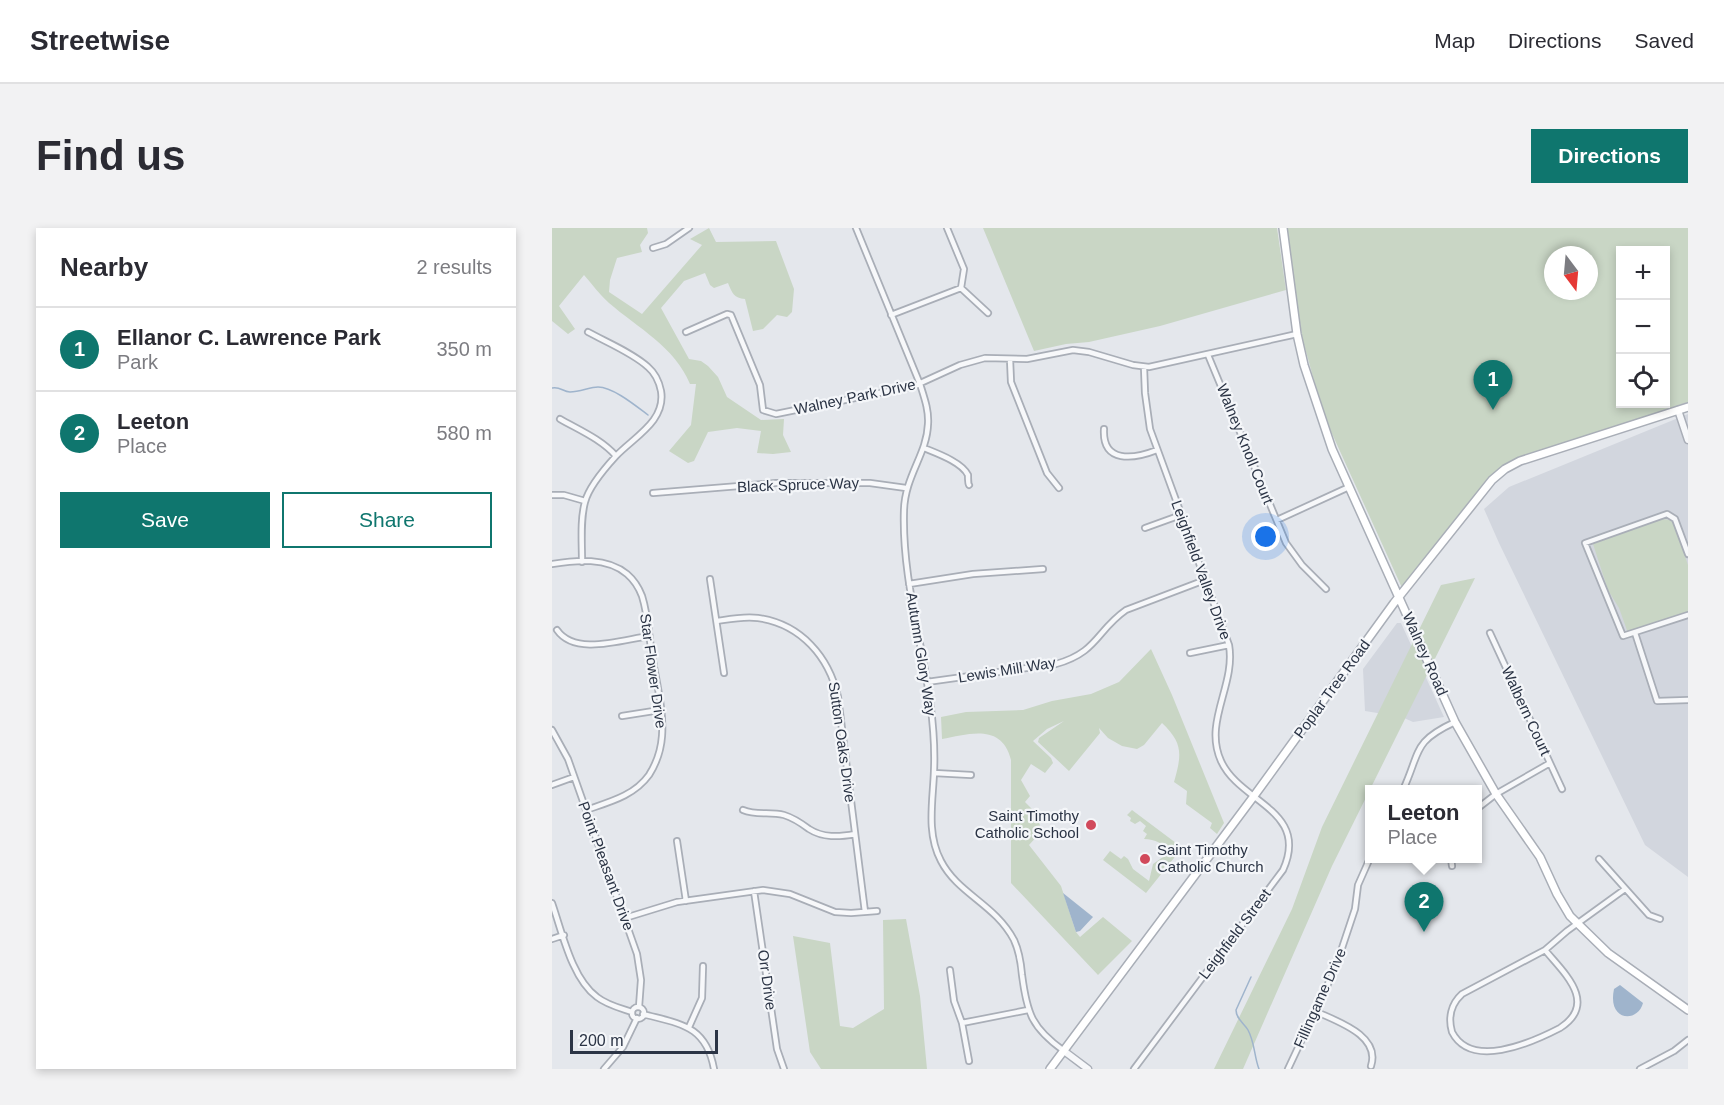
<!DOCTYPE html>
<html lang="en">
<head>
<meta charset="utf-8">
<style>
	:root { --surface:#fff; --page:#f2f2f3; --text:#2b2b33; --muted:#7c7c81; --line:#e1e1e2; --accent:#0f766e }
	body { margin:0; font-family:Arial,sans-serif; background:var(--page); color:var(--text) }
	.controls { position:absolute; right:18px; top:18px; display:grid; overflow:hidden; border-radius:0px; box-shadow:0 3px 9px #0003 }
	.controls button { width:54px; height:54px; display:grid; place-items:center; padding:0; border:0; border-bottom:2px solid var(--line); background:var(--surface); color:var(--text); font:30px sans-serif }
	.compass { position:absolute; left:992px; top:18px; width:54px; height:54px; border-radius:50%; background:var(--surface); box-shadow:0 3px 9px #0003; rotate:164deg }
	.scale { position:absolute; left:18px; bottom:15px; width:148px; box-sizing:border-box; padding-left:6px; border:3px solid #2b3445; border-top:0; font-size:16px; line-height:21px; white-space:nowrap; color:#2b3445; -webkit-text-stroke:4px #f4f6f9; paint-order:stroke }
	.you { position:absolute; left:714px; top:309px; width:21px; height:21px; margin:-15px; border:4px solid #fff; border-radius:50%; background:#1a73e8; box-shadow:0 0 0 9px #1a73e833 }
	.badge { display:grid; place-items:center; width:39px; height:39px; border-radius:50%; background:var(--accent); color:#fff; font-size:20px; font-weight:700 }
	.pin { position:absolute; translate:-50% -50px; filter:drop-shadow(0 2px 3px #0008) }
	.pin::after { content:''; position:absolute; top:32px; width:21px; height:18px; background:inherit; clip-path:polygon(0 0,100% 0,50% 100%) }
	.popup { position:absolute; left:813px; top:557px; width:117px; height:78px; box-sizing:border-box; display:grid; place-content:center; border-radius:0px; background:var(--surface); filter:drop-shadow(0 2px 4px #0005); font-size:20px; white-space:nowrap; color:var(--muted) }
	.popup b { font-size:22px; color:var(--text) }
	.popup::after { content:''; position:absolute; left:50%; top:100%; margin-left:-12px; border:12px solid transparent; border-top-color:var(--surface) }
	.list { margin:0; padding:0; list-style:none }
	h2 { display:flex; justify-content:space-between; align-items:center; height:78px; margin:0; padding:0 24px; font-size:26px }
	h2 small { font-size:20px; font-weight:400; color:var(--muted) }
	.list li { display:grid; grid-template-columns:39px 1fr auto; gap:18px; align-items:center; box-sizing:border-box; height:84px; padding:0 24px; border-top:2px solid var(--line) }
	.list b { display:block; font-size:22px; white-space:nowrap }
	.list p { margin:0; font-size:20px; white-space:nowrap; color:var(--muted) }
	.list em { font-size:20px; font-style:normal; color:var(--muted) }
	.actions { display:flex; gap:12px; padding:18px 24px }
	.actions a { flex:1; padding:14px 0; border:2px solid var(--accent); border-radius:0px; text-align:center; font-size:21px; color:var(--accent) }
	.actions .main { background:var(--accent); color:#fff }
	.icon { flex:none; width:33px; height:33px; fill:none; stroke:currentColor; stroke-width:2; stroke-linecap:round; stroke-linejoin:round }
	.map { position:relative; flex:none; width:1136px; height:841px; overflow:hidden; border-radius:0px }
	header { display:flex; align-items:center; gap:36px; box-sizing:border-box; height:84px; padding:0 30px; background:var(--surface); border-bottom:2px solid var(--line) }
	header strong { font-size:28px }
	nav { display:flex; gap:33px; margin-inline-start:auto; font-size:21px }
	.intro { display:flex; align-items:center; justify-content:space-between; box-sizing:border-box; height:144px; padding:0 36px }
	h1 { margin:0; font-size:42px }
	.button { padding:15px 27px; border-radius:0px; background:var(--accent); color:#fff; font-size:21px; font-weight:700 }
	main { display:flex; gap:36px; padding:0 36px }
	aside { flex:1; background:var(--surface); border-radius:0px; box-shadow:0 3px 9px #0003 }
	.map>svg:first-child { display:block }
</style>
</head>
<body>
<header>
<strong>Streetwise</strong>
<nav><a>Map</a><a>Directions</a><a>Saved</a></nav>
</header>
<div class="intro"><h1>Find us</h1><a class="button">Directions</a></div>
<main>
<aside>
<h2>Nearby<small>2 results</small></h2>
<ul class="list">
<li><span class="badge">1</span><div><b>Ellanor C. Lawrence Park</b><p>Park</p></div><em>350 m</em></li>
<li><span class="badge">2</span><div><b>Leeton</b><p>Place</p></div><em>580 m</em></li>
</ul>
<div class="actions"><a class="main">Save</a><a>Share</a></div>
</aside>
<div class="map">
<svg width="1136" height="841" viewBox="0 0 1136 841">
	<rect width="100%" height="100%" fill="#e4e7ec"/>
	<path fill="#d2d6de" d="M1136,186V649L1093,617L947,315L932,281L957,259Z
		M845,395H849L892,489L861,494L850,489L813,483L811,441Z"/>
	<path fill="#c9d6c5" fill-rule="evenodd" d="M0,0H95L96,5L88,17L90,24L65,30L58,52L57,64L90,86L150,17L138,11L157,0L164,14L224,13L242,61L240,84L235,89L225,87L211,101L201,103L193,71C182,70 180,65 176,55L162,60L158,57L153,45L132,53L109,80L137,131L149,133L156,138L166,149L175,169L209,192L232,191L231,207L239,224L221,226L205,225L209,203L185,200L156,204L142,233L136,235L117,223L139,197L144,156H138C123,119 86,100 57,75C48,67 40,56 32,47L7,78L23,101L16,106L0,93Z
		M431,0H725L734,62L608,98L537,114L514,116L482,123Z
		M733,0H1136V174L979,227L945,245L929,260L851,362L772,188L751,113ZM1068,22H1114V176H1068ZM1001,27H1037V63H1001Z
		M1111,291L1118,292L1122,296L1136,337V384L1076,405L1067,380L1056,362L1041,316Z
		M923,350L780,638L691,841H662L740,681L770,599L889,357Z
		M599,421L620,467L672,595L665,606L658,600L660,595L634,576L635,563L622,554C630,526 631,515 610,495L592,517L585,521L570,518L556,510L547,500L548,505L517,543L486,514L487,510L512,493L495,501L481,513L499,530L501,535L493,545L479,536L469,552L478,568L473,574L486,587L489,604L477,617L509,658L524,704L528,709L551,689L580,713L546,747L459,655V532C450,495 417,506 390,511L389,489L414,484L471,482L500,473L539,466L567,454Z
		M580,582L628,618L626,625L594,665L551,632L558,623L569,631L572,628L576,631L581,641L597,653L601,636L618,624C612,616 603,611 592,611L595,606L591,603L594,598L588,593L583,596L578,593L579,590L575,587Z
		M354,691L368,768L375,841H269L258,824L241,708L278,715L288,798L301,800L332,781L331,692Z"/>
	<path fill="#9fb4cc" d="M511,665L541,689L528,703L524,704Z
		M1068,757L1091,775C1086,795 1055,794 1062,761Z"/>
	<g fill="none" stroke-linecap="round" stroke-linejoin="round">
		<path stroke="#9fb4cc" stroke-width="1.5" d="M0,160C8,158 11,164 18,164C28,164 38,159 46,159C61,159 84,178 96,187
			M699,749L684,782C684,791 692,795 696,802C703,815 702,828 707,841"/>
		<defs>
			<path id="minor" d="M304,0L368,156C372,169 377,182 376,196C375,226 353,248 352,282C349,370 386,455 382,543C381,573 374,605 389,633C406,666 443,676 462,712C467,723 469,735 470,747C475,786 480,800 512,823
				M395,0L412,41L409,60
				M101,20L114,16L137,0
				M339,87L409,60L436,85
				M134,104L175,86L179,87L208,157L211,182L224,186L362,158L408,137L433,130L475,131L521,122L537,124L581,137L597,139L745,106
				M656,127L734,315L750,337L774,361
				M458,131L459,154L495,245L507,260
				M8,191C27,202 49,211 64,228
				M552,201C550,236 582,231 605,222
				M372,220C384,225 410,234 416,247C416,248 416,256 417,257
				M101,265L224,255H318L354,260
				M0,267H12L33,273
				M725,292L797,259
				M593,300L629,287
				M1136,326L1123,291L1115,286L1033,315L1071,408L1136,387
				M30,334C30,314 28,292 33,274C37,258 53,240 64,228C82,209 114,193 109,163C107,153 103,145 96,139C81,125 54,114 36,104
				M0,336C24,332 55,329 75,346C82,352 87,360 90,368C96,387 97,408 100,427C104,453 112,482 110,508C109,522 104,536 97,547C82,568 57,574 34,582
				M158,351L172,445
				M357,356L421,346L491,341
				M165,393C178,391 192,388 206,390C249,396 277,429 286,469L313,684
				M5,402C23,428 69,412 97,408
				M938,405L1010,561
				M1083,405L1105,473L1136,472
				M638,425L677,417
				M375,454L504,436C546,424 544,403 574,382L653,352
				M70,488L108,482
				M0,502L16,531L85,726L89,752L87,779
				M382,545L419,547
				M0,557L22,549
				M851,562C869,523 860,514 903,494
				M926,580L944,566L998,535
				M191,582C205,588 218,583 232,587C242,590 249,595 257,601C271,610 287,609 303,606
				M125,613L134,673
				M899,630L900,638
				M1047,631L1097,687L1108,691
				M202,663L225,821L232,841
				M0,675C10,704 20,751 45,769C55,777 68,780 80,784
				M73,690L125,674L211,662L238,666L283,684L299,685L325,683
				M0,711L12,707
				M993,722C1011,744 1047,775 1008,800C977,816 919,841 900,804C896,790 899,776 910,766L993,722L1015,703L1073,661
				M398,742L402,773L410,795L417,833
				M80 785a6 6 0 1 1 12 0a6 6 0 1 1-12 0Z
				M763,783C784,793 829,807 819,838
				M91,786C128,796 154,797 162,841
				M410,795L476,782
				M137,799L150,770L151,738
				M52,841L71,819L85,790
				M582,841L731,642C758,582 688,575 669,533C651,494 684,457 677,417L598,201L593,165L592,139
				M736,841L783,741L803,681L806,657L818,630
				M1088,841L1122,823L1136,812"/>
			<path id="tertiary" d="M1126,182L1136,212
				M512,823L536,841"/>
			<path id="secondary" d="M731,0L745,106L752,137L780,221L903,494L944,566L988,629L1005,666L1018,688L1056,725L1136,782
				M498,841L702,568L842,375L940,252L953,241L968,233L1136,179"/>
		</defs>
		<use href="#minor" stroke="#a9aeb7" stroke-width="8"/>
		<use href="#tertiary" stroke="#a9aeb7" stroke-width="9"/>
		<use href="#secondary" stroke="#a9aeb7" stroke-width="10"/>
		<use href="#minor" stroke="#f7f8fa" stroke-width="4.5"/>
		<use href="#tertiary" stroke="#f7f8fa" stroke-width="6"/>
		<use href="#secondary" stroke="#fff" stroke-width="7"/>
	</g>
	<g fill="#d1495b" stroke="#f4f6f9" stroke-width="2">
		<circle cx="539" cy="597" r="6"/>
		<circle cx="593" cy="631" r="6"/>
	</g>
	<g text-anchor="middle" stroke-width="4.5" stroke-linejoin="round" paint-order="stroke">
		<g font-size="15" fill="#2b3445" stroke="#f4f6f9">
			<text transform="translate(303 169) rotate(-12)" y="5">Walney Park Drive</text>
			<text transform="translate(693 216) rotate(68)" y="5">Walney Knoll Court</text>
			<text transform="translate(246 257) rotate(-2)" y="5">Black Spruce Way</text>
			<text transform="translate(649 342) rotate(70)" y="5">Leighfield Valley Drive</text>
			<text transform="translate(369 426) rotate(81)" y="5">Autumn Glory Way</text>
			<text transform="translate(873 426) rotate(66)" y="5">Walney Road</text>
			<text transform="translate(455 442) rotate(-9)" y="5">Lewis Mill Way</text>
			<text transform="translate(101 443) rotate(82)" y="5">Star Flower Drive</text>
			<text transform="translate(780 461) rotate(-54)" y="5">Poplar Tree Road</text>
			<text transform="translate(974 483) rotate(65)" y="5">Walbern Court</text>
			<text transform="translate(290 514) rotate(82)" y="5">Sutton Oaks Drive</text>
			<text transform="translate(54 638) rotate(70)" y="5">Point Pleasant Drive</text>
			<text transform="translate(683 706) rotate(-53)" y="5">Leighfield Street</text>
			<text transform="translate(215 752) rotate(82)" y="5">Orr Drive</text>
			<text transform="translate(768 770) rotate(-66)" y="5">Fillingame Drive</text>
		</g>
		<g font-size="15" fill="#2b3445" stroke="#f4f6f9" text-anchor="end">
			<text x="527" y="593">Saint Timothy<tspan x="527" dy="17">Catholic School</tspan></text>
			<text x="605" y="627" text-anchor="start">Saint Timothy<tspan x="605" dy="17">Catholic Church</tspan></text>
		</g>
	</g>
</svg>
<div class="controls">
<button>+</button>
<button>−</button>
<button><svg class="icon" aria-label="locate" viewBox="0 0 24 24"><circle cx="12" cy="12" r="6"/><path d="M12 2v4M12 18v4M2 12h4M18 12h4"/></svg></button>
</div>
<svg class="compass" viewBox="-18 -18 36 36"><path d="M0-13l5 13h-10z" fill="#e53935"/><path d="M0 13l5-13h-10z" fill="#7c7c81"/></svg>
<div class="scale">200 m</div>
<div class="you"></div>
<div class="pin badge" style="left:941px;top:182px">1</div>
<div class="pin badge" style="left:872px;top:704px">2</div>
<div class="popup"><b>Leeton</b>Place</div>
</div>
</main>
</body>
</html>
